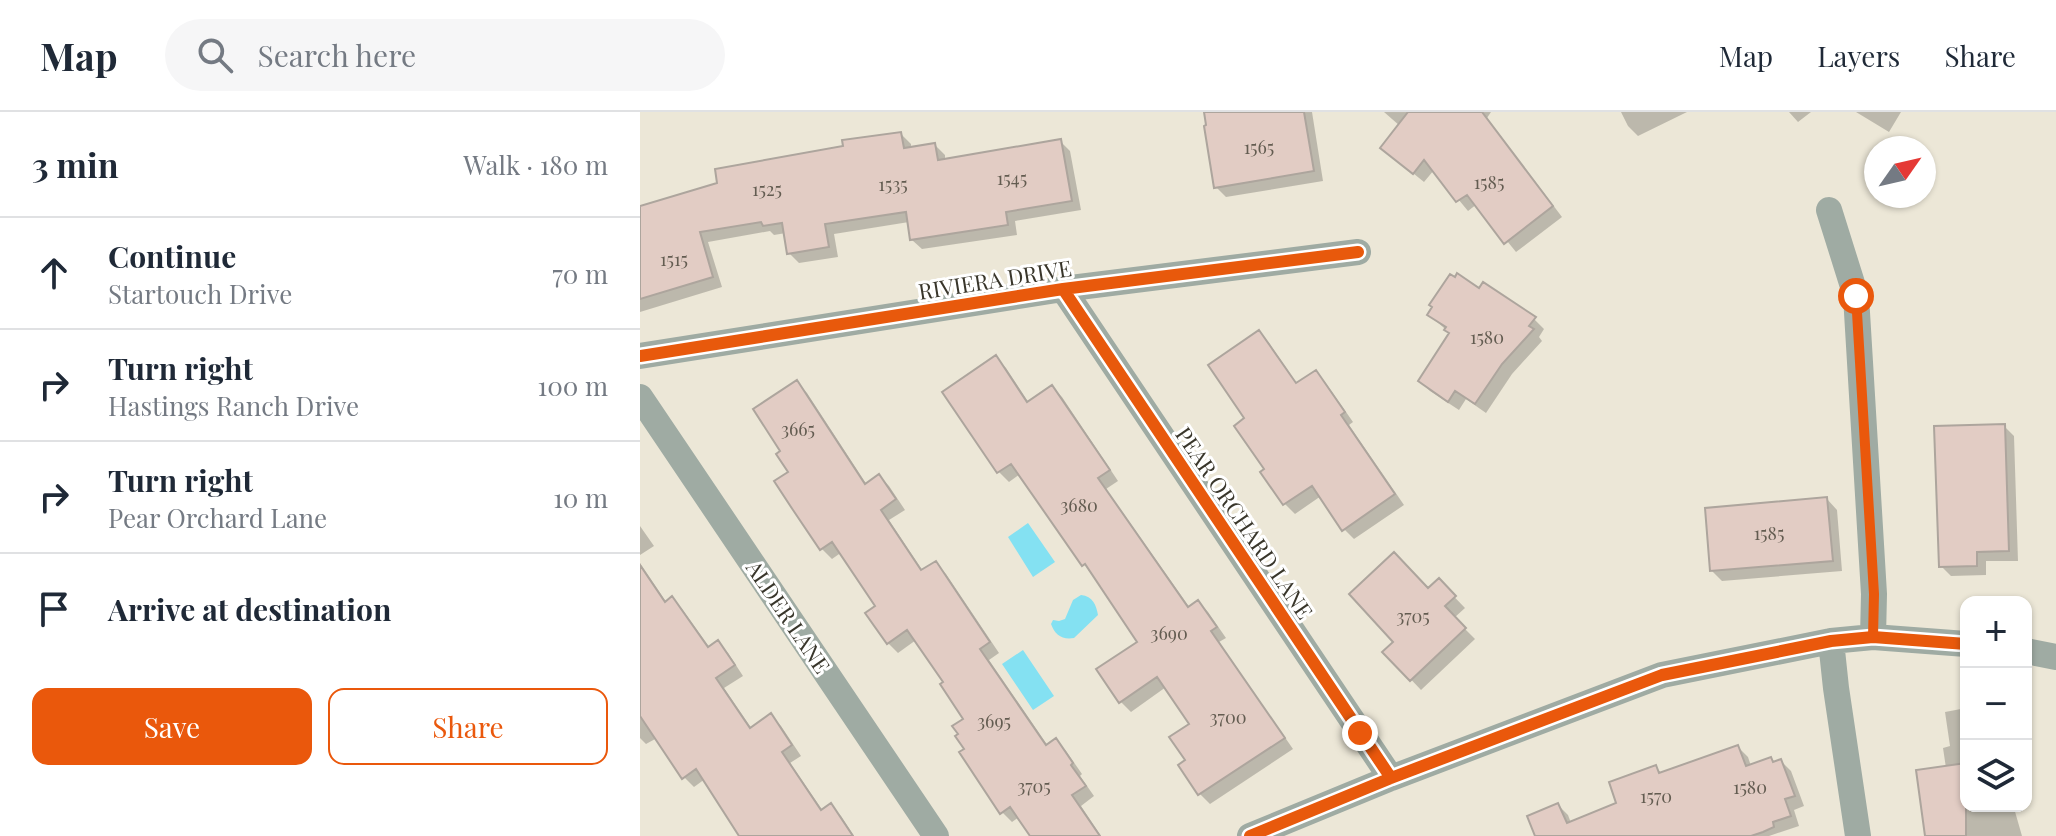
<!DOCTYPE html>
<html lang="en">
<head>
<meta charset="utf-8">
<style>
	:root { --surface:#fff; --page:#f6f6f7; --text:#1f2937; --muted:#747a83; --line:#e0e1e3; --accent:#ea580c }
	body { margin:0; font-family:"Playfair Display",serif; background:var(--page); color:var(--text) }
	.controls { position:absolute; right:24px; bottom:24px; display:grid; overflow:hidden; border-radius:16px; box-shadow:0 2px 6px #0004 }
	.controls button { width:72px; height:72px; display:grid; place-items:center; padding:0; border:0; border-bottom:2px solid var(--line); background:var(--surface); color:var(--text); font:40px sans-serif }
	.compass { position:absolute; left:1224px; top:24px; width:72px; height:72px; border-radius:50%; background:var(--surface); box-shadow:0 2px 6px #0004; rotate:56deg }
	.stop { position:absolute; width:24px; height:24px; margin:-18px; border:6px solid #ea580c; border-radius:50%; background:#fff }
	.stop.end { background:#ea580c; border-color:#fff; box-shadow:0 2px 8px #0008 }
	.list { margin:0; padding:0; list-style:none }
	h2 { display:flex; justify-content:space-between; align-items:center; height:104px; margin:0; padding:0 32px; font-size:34px }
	h2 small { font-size:26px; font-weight:400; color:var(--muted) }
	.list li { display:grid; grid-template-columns:52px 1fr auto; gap:24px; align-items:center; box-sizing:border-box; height:112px; padding:0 32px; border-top:2px solid var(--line) }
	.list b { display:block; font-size:30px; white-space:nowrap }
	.list p { margin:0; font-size:26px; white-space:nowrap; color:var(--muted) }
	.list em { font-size:26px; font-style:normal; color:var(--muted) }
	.actions { display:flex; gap:16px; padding:24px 32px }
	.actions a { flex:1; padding:18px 0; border:2px solid var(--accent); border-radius:16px; text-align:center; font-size:28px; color:var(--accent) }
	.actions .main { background:var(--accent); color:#fff }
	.icon { flex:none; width:44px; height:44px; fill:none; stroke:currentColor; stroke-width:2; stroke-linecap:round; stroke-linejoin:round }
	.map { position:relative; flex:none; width:1416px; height:724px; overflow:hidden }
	header { display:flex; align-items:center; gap:48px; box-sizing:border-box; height:112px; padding:0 40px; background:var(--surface); border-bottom:2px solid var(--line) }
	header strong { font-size:38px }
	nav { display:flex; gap:44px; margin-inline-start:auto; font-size:28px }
	.search { width:560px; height:72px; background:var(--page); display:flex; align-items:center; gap:20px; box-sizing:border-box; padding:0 28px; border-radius:44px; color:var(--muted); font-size:30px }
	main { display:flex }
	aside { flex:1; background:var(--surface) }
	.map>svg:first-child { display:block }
</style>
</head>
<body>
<header>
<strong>Map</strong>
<div class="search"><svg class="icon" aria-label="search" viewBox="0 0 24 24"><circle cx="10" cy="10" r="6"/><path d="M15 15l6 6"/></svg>Search here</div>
<nav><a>Map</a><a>Layers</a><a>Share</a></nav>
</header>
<main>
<aside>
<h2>3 min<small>Walk · 180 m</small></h2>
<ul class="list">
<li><svg class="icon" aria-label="ahead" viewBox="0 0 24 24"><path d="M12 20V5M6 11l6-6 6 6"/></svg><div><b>Continue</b><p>Startouch Drive</p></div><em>70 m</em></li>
<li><svg class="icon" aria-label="right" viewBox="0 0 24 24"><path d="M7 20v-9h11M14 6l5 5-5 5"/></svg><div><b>Turn right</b><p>Hastings Ranch Drive</p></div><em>100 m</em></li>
<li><svg class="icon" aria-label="right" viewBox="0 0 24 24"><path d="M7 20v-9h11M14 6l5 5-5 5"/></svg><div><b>Turn right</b><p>Pear Orchard Lane</p></div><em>10 m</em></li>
<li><svg class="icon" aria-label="arrive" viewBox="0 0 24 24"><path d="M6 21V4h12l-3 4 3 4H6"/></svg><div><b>Arrive at destination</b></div></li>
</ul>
<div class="actions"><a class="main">Save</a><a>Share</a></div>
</aside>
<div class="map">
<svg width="1416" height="724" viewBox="0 0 1416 724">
	<rect width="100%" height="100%" fill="#ece7d7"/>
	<path fill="#84e1f2" d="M388,411L415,450L393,465L368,425Z
		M441,483C453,484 456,493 458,503L434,526C422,528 415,523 411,512L413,508L419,509L425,507L433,488Z
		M383,538L414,584L393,598L362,552Z"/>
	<path fill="#0003" d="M566,0H672L683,69L586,85L576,75Z
		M744,0H851L847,6L922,105L876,140L837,92L828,99L794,58L784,70L742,36L760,14Z
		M981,0H1047L998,24L988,14Z
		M1149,0H1171L1158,10Z
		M1216,0H1261L1249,20Z
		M261,22L271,32V37L295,33L305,43V48L420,29L430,39L441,98L375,109L377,123L282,137L272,128L269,110L194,122L198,145L159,151L149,141L146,121L134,123L130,119L68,130L82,175L0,200V96L205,35Z
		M840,179L894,207L904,217L899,225L902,229L872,262L846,301L826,287L819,298L790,279L780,269L811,222L789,203Z
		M619,221L629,231L657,272L675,260L685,270L713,310L709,313L764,393L714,427L704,417L681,384L655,402L645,392L627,358L607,307Z
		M356,246L366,256L389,291L412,275L422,285L478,369L466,377L550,496L558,490L568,500L586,526L579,530L653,637L570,692L560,682L541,654L548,648L552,612L526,575L491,600L481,590L500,530L380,362L369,370L359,360L305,281Z
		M157,271L167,281L227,373L239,364L249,374L265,398L249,408L283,459L296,452L306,462L359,541L349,548L408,634L416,629L426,639L442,662L440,664L454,684L441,694L461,724H392L379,705L372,710L362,700L326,637V607L306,571L276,528L258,541L248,531L238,494L202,440L192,447L182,437L143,340Z
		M1364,314L1374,324L1378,449H1346V463L1311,464L1301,454Z
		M1187,387L1197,398L1202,459L1082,469L1072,459Z
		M0,414L14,434L0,443Z
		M0,451L27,491L32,487L42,497L70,536L78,531L88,541L103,564L84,576L112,617L131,604L141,614L161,644L150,651L183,699L191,694L201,704L214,724H102L65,667L54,675L44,665L17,626L6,632L0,626Z
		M799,469L825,496L814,506L835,527L781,578L745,540L756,530L788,478Z
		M1326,596V694H1380L1374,696L1382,724H1294L1306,656L1303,636L1310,634L1305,600Z
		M1386,615L1389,618L1390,631L1386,642Z
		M1098,635L1108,645L1111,654L1131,647L1134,651L1141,649L1151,659L1164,694L1154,698L1159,714L1129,724H897L918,693L928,703L931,711L979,693L1016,655L1022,662Z"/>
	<path fill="#e2ccc4" stroke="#ada59d" stroke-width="2" d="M564,0H664L674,59L574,76L564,14L566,13Z
		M768,0H842L913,94L864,132L827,83L816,90L784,48L773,62L740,36Z
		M261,20L264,36L295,31L298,48L421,27L432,89L366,100L368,113L270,128L266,100L185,112L189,135L147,142L142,111L123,114L121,110L60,120L73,165L0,187V94L77,71L75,57L203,34L202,28Z
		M817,161L839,176L843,170L896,205L889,214L894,217L862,252L835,292L815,279L808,290L778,269L809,221L804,218L806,215L787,203L792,195L789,193L810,162L815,165Z
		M619,218L656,271L676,258L705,300L701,303L755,382L702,419L672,374L643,393L620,360L624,357L594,314L604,306L568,253Z
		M356,243L387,290L412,273L470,358L458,366L548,495L558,488L577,515L571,519L645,626L558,683L538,653L545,648L529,625L549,612L517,565L479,591L456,557L497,530L445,452L442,454L371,352L357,361L302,280Z
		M157,268L225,372L239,362L256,387L241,398L281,458L296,449L350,530L340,537L406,633L416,626L433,651L431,653L446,674L432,683L460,724H390L370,695L360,702L319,640L324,637L315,624L318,622L312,614L323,607L300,572L303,570L267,518L247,532L225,501L235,494L192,430L180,438L153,398L134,369L148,360L136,342L140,339L113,297Z
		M1365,312L1369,439L1337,440V454L1299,455L1294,314Z
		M1187,385L1193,449L1070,459L1065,396Z
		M754,440L788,476L799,466L816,484L805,494L826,516L770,569L742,540L753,530L709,482Z
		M0,453L25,490L32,484L68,535L78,528L95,553L76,566L110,616L131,601L152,633L142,640L181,698L191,691L213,724H99L56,657L42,667L0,604Z
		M1098,633L1106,654L1131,645L1133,650L1141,647L1155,684L1145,687L1151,704L1133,710L1134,715L1123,720L1111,724H895L887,704L918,691L927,711L976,691L969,670L1016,653L1019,661Z
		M1326,651V724H1285L1276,658Z"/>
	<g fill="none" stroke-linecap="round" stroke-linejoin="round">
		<path stroke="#9faba3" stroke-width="26" d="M1189,98L1216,184L1234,482L1233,525
			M423,177L751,666
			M0,244L423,177L718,140
			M0,285L296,724
			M1191,529L1196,576L1218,724
			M1386,539L1416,545
			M610,724L751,666L1022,563L1191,529L1233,525L1326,532"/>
		<defs>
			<path id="cycleway" d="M423,177L751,666
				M0,244L423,177L718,140
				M610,724L751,666L1022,563L1191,529L1233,525L1326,532"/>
		</defs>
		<use href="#cycleway" stroke="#fff" stroke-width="17"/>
		<use href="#cycleway" stroke="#e8590c" stroke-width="12"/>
	</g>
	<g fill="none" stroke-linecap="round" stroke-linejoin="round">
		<path stroke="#ea580c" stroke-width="10" d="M720,621L751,666L1022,563L1191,529L1233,525L1234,482L1216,184"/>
	</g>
	<g text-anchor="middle" stroke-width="6" stroke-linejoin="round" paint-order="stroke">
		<g font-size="18" fill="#635c51">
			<text x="619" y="42">1565</text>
			<text x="372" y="73">1545</text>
			<text x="849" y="77">1585</text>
			<text x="253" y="79">1535</text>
			<text x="127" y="84">1525</text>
			<text x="34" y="154">1515</text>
			<text x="847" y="232">1580</text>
			<text x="158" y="324">3665</text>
			<text x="439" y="400">3680</text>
			<text x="1129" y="428">1585</text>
			<text x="773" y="511">3705</text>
			<text x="529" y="528">3690</text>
			<text x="588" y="612">3700</text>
			<text x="354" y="616">3695</text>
			<text x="394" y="681">3705</text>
			<text x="1110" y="682">1580</text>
			<text x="1016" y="691">1570</text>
		</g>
		<g font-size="22" fill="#39362b" stroke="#fff">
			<text transform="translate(355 168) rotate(-9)" y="8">RIVIERA DRIVE</text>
			<text transform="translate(604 411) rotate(56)" y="8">PEAR ORCHARD LANE</text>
			<text transform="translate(148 505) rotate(56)" y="8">ALDER LANE</text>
		</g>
	</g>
</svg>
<div class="controls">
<button>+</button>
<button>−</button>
<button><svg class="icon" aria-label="layers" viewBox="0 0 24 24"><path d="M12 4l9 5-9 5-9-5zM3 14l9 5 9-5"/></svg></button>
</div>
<svg class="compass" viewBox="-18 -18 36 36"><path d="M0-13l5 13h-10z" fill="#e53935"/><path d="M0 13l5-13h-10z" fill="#747a83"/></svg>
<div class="stop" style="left:1216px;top:184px"></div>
<div class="stop end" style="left:720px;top:621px"></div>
</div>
</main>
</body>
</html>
